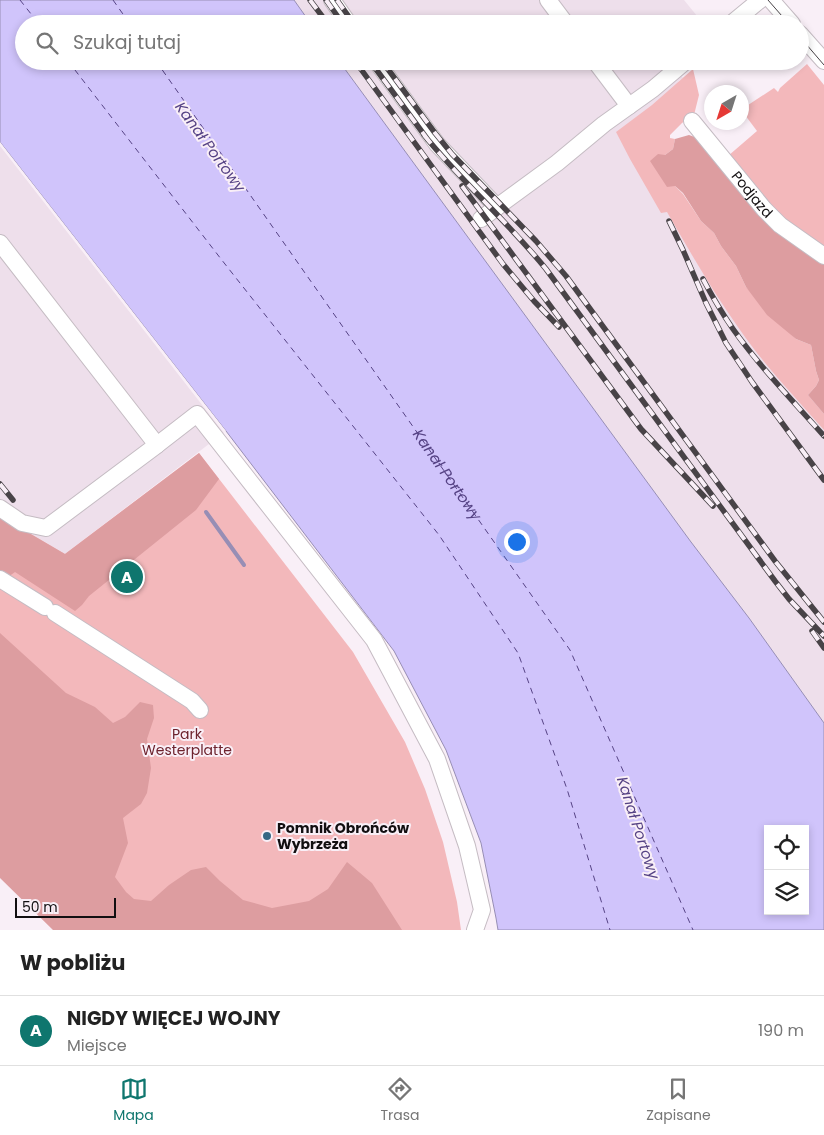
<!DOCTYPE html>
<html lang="pl">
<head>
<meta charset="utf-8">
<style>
	:root { --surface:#fff; --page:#f2f2f2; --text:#222; --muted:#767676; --line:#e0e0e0; --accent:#0f766e }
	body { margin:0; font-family:Poppins,sans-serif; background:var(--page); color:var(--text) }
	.controls { position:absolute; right:15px; bottom:15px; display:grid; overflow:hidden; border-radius:0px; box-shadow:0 2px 8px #0003 }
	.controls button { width:45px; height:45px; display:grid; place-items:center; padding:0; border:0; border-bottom:1px solid var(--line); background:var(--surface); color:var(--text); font:25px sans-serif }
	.compass { position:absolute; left:704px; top:85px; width:45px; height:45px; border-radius:50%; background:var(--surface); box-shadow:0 2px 8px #0003; rotate:219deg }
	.scale { position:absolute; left:15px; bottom:12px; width:101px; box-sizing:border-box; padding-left:5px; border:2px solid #120f11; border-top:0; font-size:14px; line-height:18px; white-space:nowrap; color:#120f11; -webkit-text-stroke:4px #f9eff7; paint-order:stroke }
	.you { position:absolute; left:516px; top:541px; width:18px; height:18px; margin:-12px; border:4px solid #fff; border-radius:50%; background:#1a73e8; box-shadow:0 0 0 8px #1a73e833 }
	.badge { display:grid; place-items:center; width:32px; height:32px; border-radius:50%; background:var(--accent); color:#fff; font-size:16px; font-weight:700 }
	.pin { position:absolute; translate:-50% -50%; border:2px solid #fff; box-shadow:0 1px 5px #0006 }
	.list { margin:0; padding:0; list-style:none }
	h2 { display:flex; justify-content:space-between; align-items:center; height:65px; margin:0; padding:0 20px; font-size:21px }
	h2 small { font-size:16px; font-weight:400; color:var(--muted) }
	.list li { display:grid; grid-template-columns:32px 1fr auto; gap:15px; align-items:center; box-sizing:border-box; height:70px; padding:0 20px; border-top:1px solid var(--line) }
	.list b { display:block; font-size:19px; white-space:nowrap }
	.list p { margin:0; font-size:16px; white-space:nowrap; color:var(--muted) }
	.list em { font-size:16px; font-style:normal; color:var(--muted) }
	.icon { flex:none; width:28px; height:28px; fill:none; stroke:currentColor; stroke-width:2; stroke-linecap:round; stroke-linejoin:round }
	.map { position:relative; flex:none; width:824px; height:930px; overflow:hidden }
	.search { position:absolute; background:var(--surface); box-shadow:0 2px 8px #0003; left:15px; right:15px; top:15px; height:55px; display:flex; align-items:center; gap:12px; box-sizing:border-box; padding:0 18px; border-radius:28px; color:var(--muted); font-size:19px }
	.sheet { height:135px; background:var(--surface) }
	nav { display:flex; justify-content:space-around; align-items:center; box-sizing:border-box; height:70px; border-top:1px solid var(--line); background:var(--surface); font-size:14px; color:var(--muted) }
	nav a { display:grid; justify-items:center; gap:2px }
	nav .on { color:var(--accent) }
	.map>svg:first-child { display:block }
</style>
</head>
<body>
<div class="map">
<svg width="824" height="930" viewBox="0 0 824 930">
	<rect width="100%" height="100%" fill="#f9eff7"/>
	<path fill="#eedfeb" d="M294,0H684L702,22L700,24H311Z
		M339,61H661L668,70L673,66L683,78L679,81L643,136L762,333L824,414V723L749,618L691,542Z
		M0,142L226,431L65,554L0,516Z"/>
	<path fill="#f3b8bb" d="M807,64L824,85V249L784,222L728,156L757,131L742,111V109L774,88L778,92L780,88Z
		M693,69L699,95L694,115L682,123L670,135V138L675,139L673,149L665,155L675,186L683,194L701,221L714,233L721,246L736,266L746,287L796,339L811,345L816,371L819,380L816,386L808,395L824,414V430C795,397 765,366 740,330C713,292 690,252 667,212L661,213L630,159L616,132L652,105Z
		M199,453L353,652L405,742L425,789L443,842L457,902L461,930H65L0,856V516L65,554Z"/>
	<path fill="#dd9da0" d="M689,135L700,139L824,259V414L808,395L816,386L819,380L816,371L811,345L796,339L767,315L746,287L736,266L721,246L714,233L701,221L683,193L675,186L667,187L650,161L658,154L665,155L673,149L675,139Z
		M199,453L219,479L196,510L89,596L82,605L75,611L15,572L8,577L0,572V516L65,554Z
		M0,633L66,693L95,707L113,723L125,717L140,702L153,705L154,718L147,739L151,768L147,793L141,804L123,818L128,843L115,877L126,892L134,899L151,901L169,885L191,870L206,867L220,881L243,900L272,908L309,901L328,889L347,862L372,883L402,930H53L0,878Z"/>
	<path fill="#d0c4fb" stroke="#978eb5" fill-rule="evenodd" d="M0,0H294L311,24H24V61H339L691,542L749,618L824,723V930H498L496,918L481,843L446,750L394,651L226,431L0,142ZM768,829H805V911H768Z"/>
	<path fill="#f9eff7" d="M0,142L226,431L224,433L0,146Z"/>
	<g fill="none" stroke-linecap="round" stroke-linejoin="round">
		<path stroke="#978eb5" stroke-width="4" d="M206,512L244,565"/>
		<g stroke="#564385" stroke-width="1" stroke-dasharray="6 5" stroke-linecap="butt">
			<path d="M20,0L39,24"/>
			<path d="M113,0L130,24"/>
			<path d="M68,61L221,259L439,535L518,653L567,789L610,930"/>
			<path id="s1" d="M156,61L570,650L693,930"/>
		</g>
		<defs>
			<g id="minor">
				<path d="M332,0L349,24"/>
				<path d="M548,0L566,24"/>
				<path d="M771,0L792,24"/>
				<path d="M731,24L760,0"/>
				<path d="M800,34L824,61"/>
				<path d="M376,61L437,144L497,207L557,163L604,124L653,89L686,61"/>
				<path d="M595,61L629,106"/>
				<path id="s2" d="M692,121L764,209L780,225L824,256"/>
				<path d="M481,219L497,207"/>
				<path d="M0,243L157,445L46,528L22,523L0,508"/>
				<path d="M157,445L197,414L374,640L437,759L467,846L482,910L475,930"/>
				<path d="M0,579L45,607"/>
				<path d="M55,613L192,701L200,710"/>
			</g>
		</defs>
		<use href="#minor" stroke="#c5bcc3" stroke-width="18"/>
		<use href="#minor" stroke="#fff" stroke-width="16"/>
		<path stroke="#484347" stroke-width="1" d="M768,0L789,24
			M800,37L824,65"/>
		<defs>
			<path id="rail" d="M310,0L328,24
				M326,0L343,24
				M337,0L354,24
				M355,61L503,264L534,301L559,327
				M370,61L428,140
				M382,61L435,133L452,154L536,241L566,276L775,561L824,622
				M424,135C462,182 508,222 546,269L775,581L789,599L824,636
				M462,186L641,429L713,506
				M669,221L683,250L706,303L726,343L752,382L824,480
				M703,279C712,296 722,313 733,329C760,367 793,401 824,436
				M0,484L13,500
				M812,631L824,648"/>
		</defs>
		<use href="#rail" stroke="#484347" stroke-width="5.5"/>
		<use href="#rail" stroke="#f9eff7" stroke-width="4" stroke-dasharray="11" stroke-linecap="butt"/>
	</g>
	<circle fill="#356885" stroke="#f9eff7" stroke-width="2" cx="267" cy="836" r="5"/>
	<g text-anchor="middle" stroke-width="4" stroke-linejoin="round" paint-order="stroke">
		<g font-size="14" fill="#120f11" stroke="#f9eff7">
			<text dy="5" stroke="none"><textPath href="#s2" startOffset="95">Podjazd</textPath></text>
		</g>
		<g font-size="14" fill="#6d222d" stroke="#f9eff7">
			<text x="187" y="739">Park<tspan x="187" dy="16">Westerplatte</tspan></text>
		</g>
		<g font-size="14" font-weight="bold" fill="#120f11" stroke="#f9eff7" text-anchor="start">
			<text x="277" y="833">Pomnik Obrońców<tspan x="277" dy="16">Wybrzeża</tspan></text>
		</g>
		<g font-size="15" font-style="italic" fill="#564385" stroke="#f9eff7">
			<text transform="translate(210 147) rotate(54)" y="5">Kanał Portowy</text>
			<text dy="5" stroke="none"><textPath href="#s1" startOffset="506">Kanał Portowy</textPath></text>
			<text transform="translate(638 828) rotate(72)" y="5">Kanał Portowy</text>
		</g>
	</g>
</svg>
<div class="controls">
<button><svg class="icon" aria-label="locate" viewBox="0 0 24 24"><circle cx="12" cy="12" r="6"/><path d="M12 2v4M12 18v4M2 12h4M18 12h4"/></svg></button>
<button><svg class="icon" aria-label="layers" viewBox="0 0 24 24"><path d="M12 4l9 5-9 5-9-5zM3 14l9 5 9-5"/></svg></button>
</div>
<svg class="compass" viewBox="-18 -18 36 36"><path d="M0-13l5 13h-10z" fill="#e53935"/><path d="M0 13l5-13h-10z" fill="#767676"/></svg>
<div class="scale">50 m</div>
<div class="you"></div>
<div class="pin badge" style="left:127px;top:577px">A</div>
<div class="search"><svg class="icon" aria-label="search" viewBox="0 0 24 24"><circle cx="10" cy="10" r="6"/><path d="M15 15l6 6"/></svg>Szukaj tutaj</div>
</div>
<section class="sheet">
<h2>W pobliżu<small></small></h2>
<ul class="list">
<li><span class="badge">A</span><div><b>NIGDY WIĘCEJ WOJNY</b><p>Miejsce</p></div><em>190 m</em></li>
</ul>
</section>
<nav>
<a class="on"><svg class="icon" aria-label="map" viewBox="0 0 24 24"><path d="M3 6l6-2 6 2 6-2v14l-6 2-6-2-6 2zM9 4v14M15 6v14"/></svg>Mapa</a>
<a><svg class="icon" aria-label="directions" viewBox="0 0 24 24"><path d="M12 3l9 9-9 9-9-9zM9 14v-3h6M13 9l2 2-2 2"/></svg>Trasa</a>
<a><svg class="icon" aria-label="saved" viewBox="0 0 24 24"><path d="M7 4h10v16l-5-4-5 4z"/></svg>Zapisane</a>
</nav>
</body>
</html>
